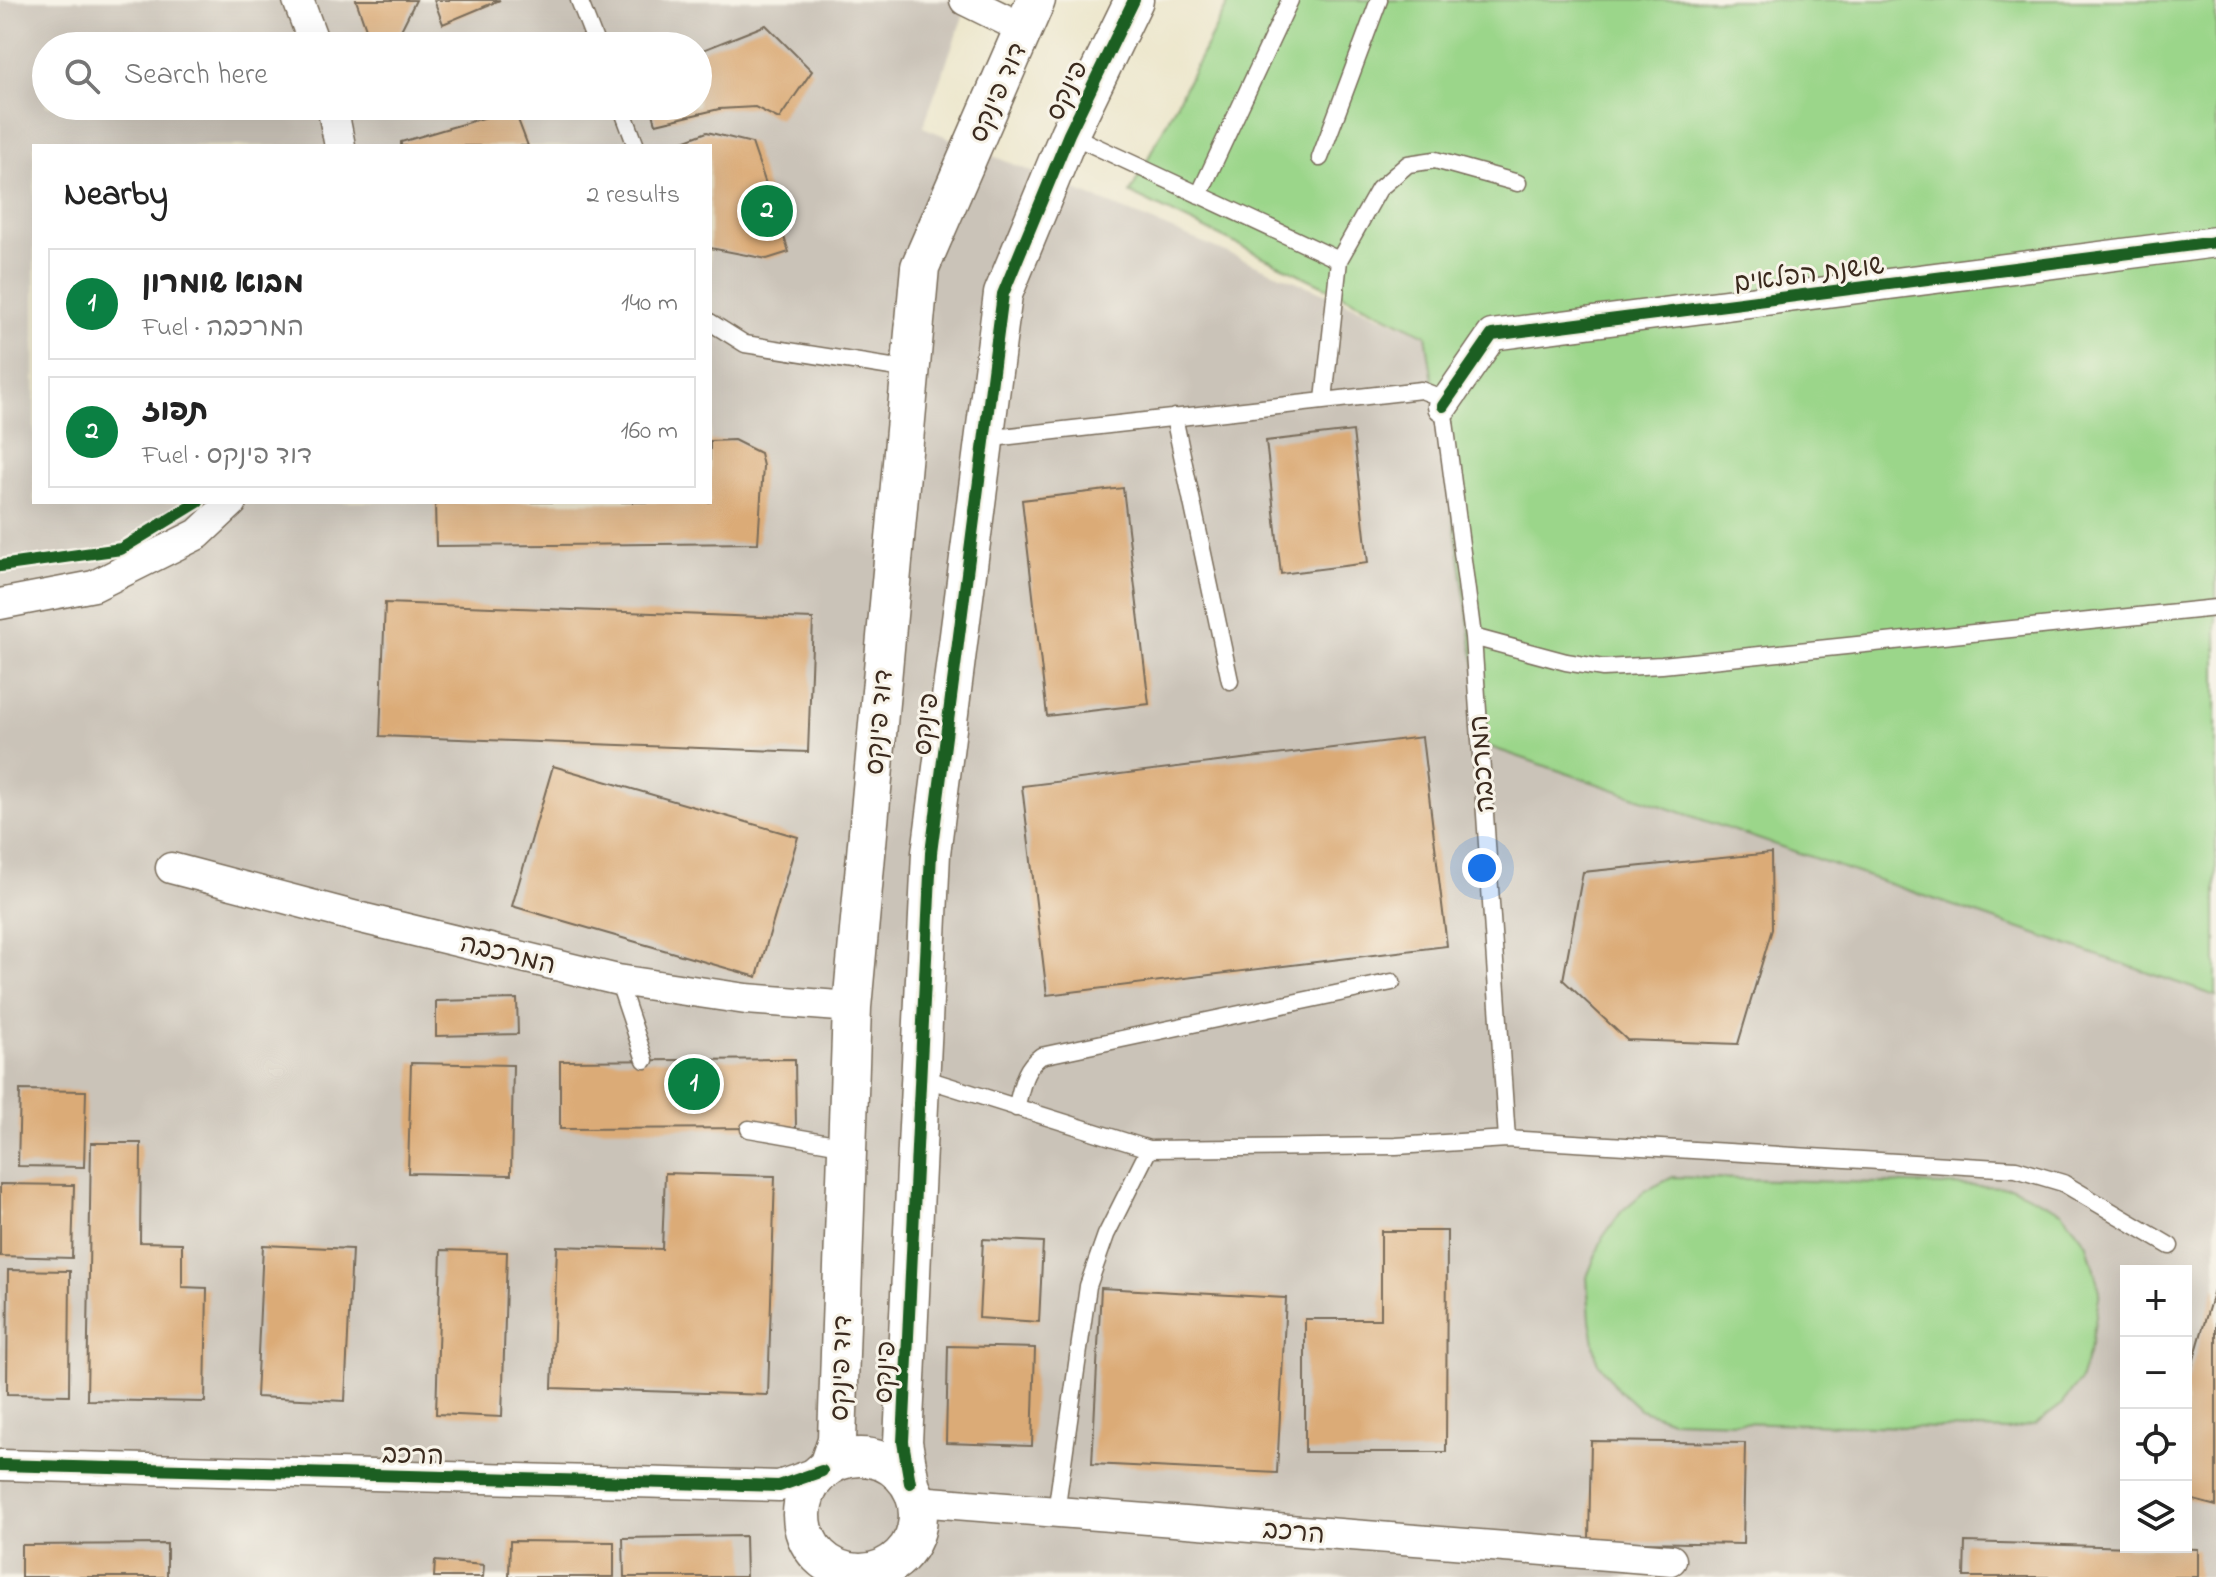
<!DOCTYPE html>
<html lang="en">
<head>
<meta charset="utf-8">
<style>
	:root { --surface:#fff; --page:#f6f6f6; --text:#222; --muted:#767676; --line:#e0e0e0; --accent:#0b8043 }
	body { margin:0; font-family:"Indie Flower","Playpen Sans Hebrew",sans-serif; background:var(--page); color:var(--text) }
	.controls { position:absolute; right:24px; bottom:24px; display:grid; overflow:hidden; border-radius:0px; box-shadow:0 8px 32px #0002 }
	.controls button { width:72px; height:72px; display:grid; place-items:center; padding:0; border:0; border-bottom:2px solid var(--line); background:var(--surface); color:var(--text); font:40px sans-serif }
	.you { position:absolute; left:1482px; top:868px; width:28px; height:28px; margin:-20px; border:6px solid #fff; border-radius:50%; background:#1a73e8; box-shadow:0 0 0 12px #1a73e833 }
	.badge { display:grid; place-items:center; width:52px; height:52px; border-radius:50%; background:var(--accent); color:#fff; font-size:26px; font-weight:700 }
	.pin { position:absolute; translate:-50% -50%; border:4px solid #fff; box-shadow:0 2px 8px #0006 }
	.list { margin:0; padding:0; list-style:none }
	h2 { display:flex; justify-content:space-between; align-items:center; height:104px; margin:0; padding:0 32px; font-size:34px }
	h2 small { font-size:26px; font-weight:400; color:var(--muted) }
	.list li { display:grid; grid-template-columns:52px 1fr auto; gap:24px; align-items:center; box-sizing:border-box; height:112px; margin:0 16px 16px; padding:0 16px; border:2px solid var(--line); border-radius:0px }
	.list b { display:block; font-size:30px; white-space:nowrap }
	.list p { margin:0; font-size:26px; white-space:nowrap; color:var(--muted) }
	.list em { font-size:26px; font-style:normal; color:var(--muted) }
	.icon { flex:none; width:44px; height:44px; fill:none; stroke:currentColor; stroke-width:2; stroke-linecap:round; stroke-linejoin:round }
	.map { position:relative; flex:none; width:2216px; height:1577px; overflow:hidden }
	.search { position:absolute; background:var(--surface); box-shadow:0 8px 32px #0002; left:32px; top:32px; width:680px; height:88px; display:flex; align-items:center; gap:20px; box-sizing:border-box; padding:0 28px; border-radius:44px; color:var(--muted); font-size:30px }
	.panel { position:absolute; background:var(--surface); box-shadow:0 8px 32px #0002; left:32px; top:144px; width:680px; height:360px; border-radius:0px }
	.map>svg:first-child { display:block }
</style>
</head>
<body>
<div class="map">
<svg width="2216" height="1577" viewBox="0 0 2216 1577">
	<rect width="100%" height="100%" fill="#f7f3e8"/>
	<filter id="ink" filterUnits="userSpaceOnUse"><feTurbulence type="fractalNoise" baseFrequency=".0125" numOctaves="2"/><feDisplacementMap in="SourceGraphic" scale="16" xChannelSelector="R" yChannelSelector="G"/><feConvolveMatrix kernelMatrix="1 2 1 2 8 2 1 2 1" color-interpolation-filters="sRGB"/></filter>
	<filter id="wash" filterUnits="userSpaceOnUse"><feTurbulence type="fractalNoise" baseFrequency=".006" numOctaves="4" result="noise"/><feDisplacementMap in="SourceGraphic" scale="32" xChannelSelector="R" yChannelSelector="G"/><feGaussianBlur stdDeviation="1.8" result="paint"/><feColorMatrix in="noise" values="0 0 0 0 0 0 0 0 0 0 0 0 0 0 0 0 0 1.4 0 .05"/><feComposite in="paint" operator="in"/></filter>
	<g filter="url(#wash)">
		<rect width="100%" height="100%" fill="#ece6ca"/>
		<path fill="#cac3b8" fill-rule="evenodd" d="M0,0H969L923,127L1426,335L1487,746L2216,996V1577H0ZM46,46H698V106H46ZM34,146H710V502H34ZM2126,1271H2186V1547H2126Z"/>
		<path fill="#9bd68a" stroke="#6b8054" stroke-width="2" d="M1230,0H2216V996L1487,746L1426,335L1130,193Z
			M1673,1177L2012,1187L2062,1211L2087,1244L2100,1291L2092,1341L2080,1381L2060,1406L2036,1424L2008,1430L1671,1420L1640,1409L1618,1389L1597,1361L1590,1320L1587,1277L1603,1237L1622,1211L1645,1191Z"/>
		<g id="blocks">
			<path fill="#dbab77" d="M356,0H416L393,46H372Z
				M434,0H500L443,24Z
				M766,25L812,71L779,119L755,107L719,109L656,124L651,106H698V52Z
				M514,109L528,146H401V142Z
				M707,132L752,143L789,252L767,259L710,248V146H670Z
				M1353,431L1368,563L1281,574L1266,441Z
				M734,440L760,453L763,466L758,543L436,546L435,502H710V441Z
				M1123,488L1149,704L1047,716L1022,500Z
				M385,603L813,619L808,752L380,736Z
				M1422,737L1447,946L1047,995L1022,786Z
				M553,766L798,837L757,977L512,906Z
				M1771,853L1772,929L1738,1044L1627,1040L1563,980L1583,872Z
				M517,999L518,1034L436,1036V1001Z
				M795,1059L796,1128L560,1129V1061Z
				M411,1063L513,1065L511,1175L408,1173Z
				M20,1090L86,1091L84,1167L18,1166Z
				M91,1143H141L140,1242L182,1243V1287L207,1288L205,1402L87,1400Z
				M665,1173L775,1176L768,1395L552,1388L557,1246L662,1249Z
				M0,1184L74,1185L72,1258L0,1256Z
				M1381,1231H1447L1446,1452H1305V1319H1381Z
				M983,1239L1043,1242L1039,1322L979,1318Z
				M263,1245L352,1249L345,1401L256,1397Z
				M441,1250L507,1252L502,1417L436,1414Z
				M8,1270L70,1271L69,1395L7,1394Z
				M2215,1286H2216V1506L2186,1498V1387Z
				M1101,1288L1286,1298L1277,1473L1092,1464Z
				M948,1346L1035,1348L1032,1446L946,1443Z
				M1591,1441L1745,1443L1743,1544L1589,1541Z
				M745,1536L746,1577H624L623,1538Z
				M510,1541L614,1542V1577H509Z
				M1965,1542L2198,1549V1577H1964Z
				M167,1544V1577H21V1545Z
				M435,1561L484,1565L483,1577H434Z"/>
		</g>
	</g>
	<g filter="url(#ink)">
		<use href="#blocks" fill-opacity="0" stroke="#796c5a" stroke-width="2"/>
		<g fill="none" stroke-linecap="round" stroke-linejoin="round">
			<defs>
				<path id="service" d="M579,0L597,46
					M621,106L636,146
					M1069,134L1339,260
					M1320,158L1379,0
					M1199,195L1290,0
					M710,322L745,344L910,370
					M1324,400L1339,260L1379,189L1408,164L1435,160L1518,183
					M1174,417L1230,681
					M1473,637L1566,662L1603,668L1662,665L2216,608
					M618,980L645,1060
					M920,1077L1149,1149L1396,1146L1507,1139L1473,637L1443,406L1434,395L1421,390L984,439
					M1016,1108C1022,1087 1023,1069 1041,1056L1392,982
					M749,1129L847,1146
					M1507,1139L2016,1169L2063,1183L2170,1246
					M1056,1512L1088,1286L1106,1235L1149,1149"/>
				<path id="minor" d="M298,0L315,46
					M965,0L1024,29
					M332,106L340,146
					M1443,406L1492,335L2216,242
					M0,604L94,586L198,534L232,502
					M171,868L353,916L618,980L746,999L852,1007
					M0,1465L779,1486L822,1471
					M917,1501L1671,1560"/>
				<path id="tertiary" d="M802 1515a58 58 0 1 1 116 0a58 58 0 1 1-116 0Z
					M828,1466L837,1440L852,1007L920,267L1036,0
					M910,1483L903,1442L931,853L1003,294L1069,134L1134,0"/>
			</defs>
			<use href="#service" stroke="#796c5a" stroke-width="19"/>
			<use href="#minor" stroke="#796c5a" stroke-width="33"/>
			<use href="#tertiary" stroke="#796c5a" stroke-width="41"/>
			<use href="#service" stroke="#fff" stroke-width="16"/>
			<use href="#minor" stroke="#fff" stroke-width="30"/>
			<use href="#tertiary" stroke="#fff" stroke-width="38"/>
			<defs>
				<path id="cycleway" d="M1443,406L1492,335L2216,242
					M0,566L121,549L198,502
					M0,1465L779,1486L822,1471
					M910,1483L903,1442L931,853L1003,294L1069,134L1134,0"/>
			</defs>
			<use href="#cycleway" stroke="#f7f3e8" stroke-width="17"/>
			<use href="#cycleway" stroke="#1b5e20" stroke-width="12"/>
		</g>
	</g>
	<g text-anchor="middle" stroke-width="6" stroke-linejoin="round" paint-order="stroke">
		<g font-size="26" fill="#3b2a1e" stroke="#f7f3e8">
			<text transform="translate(1066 90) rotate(-64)" y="9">פינקס</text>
			<text transform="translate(997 92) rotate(-66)" y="9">דוד פינקס</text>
			<text transform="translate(1809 273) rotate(-7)" y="9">שושנת הפלאים</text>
			<text transform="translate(878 722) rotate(-85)" y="9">דוד פינקס</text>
			<text transform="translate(925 724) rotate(-83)" y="9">פינקס</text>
			<text transform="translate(1481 764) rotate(-94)" y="9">המרכבה</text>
			<text transform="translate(508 953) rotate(14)" y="9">המרכבה</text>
			<text transform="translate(840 1368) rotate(-88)" y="9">דוד פינקס</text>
			<text transform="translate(884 1372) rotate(-87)" y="9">פינקס</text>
			<text transform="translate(413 1454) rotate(2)" y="9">הרכב</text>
			<text transform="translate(1294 1531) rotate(5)" y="9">הרכב</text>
		</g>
	</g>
</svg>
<div class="controls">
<button>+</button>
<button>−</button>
<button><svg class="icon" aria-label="locate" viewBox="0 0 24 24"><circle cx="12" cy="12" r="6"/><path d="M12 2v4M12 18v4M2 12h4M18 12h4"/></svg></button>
<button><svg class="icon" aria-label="layers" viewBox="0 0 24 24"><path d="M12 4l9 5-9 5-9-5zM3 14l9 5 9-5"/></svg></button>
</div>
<div class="you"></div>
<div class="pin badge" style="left:694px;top:1084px">1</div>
<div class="pin badge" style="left:767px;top:211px">2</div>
<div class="search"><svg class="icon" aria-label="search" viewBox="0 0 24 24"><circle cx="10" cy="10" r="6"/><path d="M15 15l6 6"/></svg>Search here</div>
<section class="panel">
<h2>Nearby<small>2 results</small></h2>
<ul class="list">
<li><span class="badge">1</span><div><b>מבוא שומרון</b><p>Fuel · המרכבה</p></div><em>140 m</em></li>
<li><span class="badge">2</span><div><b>תפוז</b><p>Fuel · דוד פינקס</p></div><em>160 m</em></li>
</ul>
</section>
</div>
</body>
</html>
